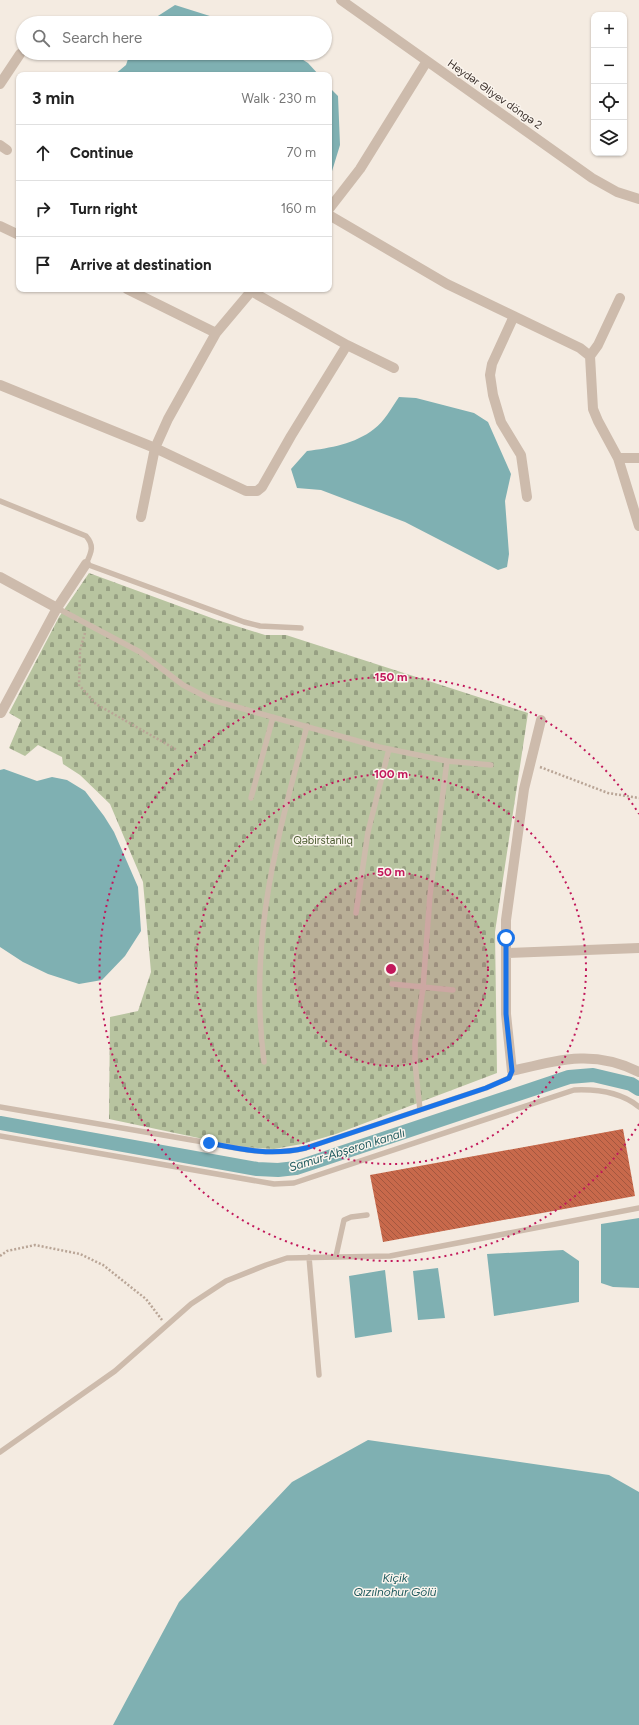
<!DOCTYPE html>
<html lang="en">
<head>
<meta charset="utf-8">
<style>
	:root { --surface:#fff; --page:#f2f2f2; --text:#222; --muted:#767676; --line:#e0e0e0 }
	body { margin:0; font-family:Figtree,sans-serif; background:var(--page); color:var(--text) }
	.controls { position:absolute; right:12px; top:12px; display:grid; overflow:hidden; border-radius:8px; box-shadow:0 1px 3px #0004 }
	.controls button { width:36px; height:36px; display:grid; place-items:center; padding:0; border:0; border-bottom:1px solid var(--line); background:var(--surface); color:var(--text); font:20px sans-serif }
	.stop { position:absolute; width:12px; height:12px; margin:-9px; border:3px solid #1a73e8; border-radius:50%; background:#fff }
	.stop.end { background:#1a73e8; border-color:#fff; box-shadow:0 1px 4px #0008 }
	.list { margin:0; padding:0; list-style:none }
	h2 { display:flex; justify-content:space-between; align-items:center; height:52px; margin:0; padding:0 16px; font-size:17px }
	h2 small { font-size:13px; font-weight:400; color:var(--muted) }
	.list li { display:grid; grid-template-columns:26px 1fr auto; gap:12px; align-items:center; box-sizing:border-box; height:56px; padding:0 16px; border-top:1px solid var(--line) }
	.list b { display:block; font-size:15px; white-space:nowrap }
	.list em { font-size:13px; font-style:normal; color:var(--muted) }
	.icon { flex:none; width:22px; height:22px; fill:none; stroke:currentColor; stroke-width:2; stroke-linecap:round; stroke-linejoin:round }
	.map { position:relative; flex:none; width:639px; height:1725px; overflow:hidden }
	.search { position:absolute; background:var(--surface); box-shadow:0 1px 3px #0004; left:16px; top:16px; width:316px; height:44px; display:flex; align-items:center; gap:10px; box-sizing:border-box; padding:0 14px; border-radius:22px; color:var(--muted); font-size:15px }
	.panel { position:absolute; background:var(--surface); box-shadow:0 1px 3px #0004; left:16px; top:72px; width:316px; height:220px; border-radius:8px }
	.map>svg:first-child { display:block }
</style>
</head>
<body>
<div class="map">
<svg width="639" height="1725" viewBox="0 0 639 1725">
	<defs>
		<pattern id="cemetery-stones" width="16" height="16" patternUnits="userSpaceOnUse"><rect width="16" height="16" fill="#b8c4a0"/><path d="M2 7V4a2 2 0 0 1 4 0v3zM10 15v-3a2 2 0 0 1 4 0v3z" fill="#97a083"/></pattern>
		<pattern id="building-back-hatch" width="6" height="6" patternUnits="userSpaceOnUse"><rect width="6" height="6" fill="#c8694b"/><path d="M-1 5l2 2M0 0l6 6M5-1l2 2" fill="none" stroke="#a4573f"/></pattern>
	</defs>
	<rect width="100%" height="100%" fill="#f4ebe1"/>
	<path fill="url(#cemetery-stones)" d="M89,573L217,620L265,635H286L528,713L495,932L497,1073L336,1134L302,1144L274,1149L241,1147L109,1119L110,1017L138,1011L151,972L143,882L110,804L80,775L63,764L62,757L38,745L25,756L9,748L21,720L9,713L59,617Z"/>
	<path fill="#7fb0b2" d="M175,5L232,23H147Z
		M130,53H292L308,63L319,75H114L126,65Z
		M329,87L338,96L340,145L329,181Z
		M399,397L416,398L474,413L488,422L511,474L505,501L509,554L507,567L498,570L405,522L321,490L297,488L291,469L307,451C330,448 355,444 374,429C384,422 392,407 399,397Z
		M4,769L37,781L52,777L67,780L85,791L104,816L114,832L138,887L141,931L125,956L102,980L79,984L48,974L23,962L0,947V770Z
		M639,1218V1288L613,1287L601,1283V1224Z
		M563,1250L579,1261V1302L494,1316L487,1254Z
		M438,1268L445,1318L418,1320L413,1271Z
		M385,1270L392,1332L355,1338L349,1276Z
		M368,1440L609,1475L639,1492V1725H113L179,1602L292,1482Z"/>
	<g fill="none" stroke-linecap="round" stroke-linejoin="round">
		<path stroke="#7fb0b2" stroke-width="14" d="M0,1123L257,1169L278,1170L296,1168L569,1077L593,1075L631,1084L639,1089"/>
	</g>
	<path fill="url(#building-back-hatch)" d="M623,1129L635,1196L383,1242L370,1175Z"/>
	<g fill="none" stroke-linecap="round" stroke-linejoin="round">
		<path stroke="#b9a596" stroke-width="2.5" stroke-dasharray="2 2" stroke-linecap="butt" d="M85,633L80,650L79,685L96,704L177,750
			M540,767L608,793L639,798
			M0,1256L7,1251L35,1245L80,1254L103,1265L146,1299L162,1320"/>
		<path stroke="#cdbbac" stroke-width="5.5" d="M0,501L86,536C95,546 91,553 86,564L244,622L260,626L301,628
			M57,608L140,652L183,685L212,700L379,747L447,761L491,765
			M251,798L273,717
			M356,913L368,832L389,749
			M392,984L453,990
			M264,1062C255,993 261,918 276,850C284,809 296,768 307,726
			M0,1107L209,1143C244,1150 271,1156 306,1148L486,1088L509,1078L512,1071
			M420,1110L415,1063V1043L423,988L430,895L447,761
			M0,1136L274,1184L294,1183L574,1090C597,1089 621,1092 639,1107
			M336,1256L344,1220L351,1217L367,1215
			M309,1257L319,1375
			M0,1452L115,1371L191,1304L226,1281L266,1265L287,1258L390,1256L639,1208"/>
		<path stroke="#cdbbac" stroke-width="10" d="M341,0L592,178L617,192L639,199
			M0,84L20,54
			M0,145L7,150
			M329,209L360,169L427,61
			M329,215L447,284L580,348L590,356L593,409L598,421L618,458L639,526
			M0,226L19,235
			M127,289L216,333
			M251,291L347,345L394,368
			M514,316L492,364L490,375L493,395L501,422L521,455L527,497
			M590,356L598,345L620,298
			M0,385L155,448L246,491H257L262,487L291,436L347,345
			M618,458H639
			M141,517L155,448L168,419L216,333L253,289
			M0,577L57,608
			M1,713L57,608L86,564
			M541,720L524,789L506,920V1014L512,1071C559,1060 593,1049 639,1072
			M506,953L639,948"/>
	</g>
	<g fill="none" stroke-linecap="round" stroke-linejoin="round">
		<path stroke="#1a73e8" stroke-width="5" d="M209,1143C244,1150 271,1156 306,1148L486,1088L509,1078L512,1071L506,1014V938"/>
	</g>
	<circle cx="391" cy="969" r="97" fill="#c2185b" fill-opacity=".12"/>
	<g fill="none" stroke="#c2185b" stroke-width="2" stroke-dasharray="2 4">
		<circle cx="391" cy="969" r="97"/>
		<circle cx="391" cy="969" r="195"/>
		<path d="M639 1124A292 292 0 1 1 639 814"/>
	</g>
	<g text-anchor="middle" stroke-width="3" stroke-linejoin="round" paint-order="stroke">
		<g font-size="11" fill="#3b302b" stroke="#fbf5ee">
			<text transform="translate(495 94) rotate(35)" y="4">Heydər Əliyev döngə 2</text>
		</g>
		<g font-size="11" fill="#4a5a2e" stroke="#fbf5ee">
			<text x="323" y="844">Qəbirstanlıq</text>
		</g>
		<g font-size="12" font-style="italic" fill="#1f5a5e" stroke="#fbf5ee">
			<text transform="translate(347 1150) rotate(-17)" y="4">Samur-Abşeron kanalı</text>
			<text x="395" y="1582">Kiçik<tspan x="395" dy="14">Qızılnohur Gölü</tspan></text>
		</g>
	</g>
	<circle cx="391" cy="969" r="6" fill="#c2185b" stroke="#fbf5ee" stroke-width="2"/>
	<g font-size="12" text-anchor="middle" font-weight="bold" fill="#c2185b" stroke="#fbf5ee" stroke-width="3" stroke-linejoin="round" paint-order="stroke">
		<text x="391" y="681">150 m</text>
		<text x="391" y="778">100 m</text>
		<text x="391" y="876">50 m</text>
	</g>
</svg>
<div class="controls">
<button>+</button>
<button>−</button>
<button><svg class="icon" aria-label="locate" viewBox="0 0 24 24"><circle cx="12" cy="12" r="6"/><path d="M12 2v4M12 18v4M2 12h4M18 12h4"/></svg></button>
<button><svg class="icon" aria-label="layers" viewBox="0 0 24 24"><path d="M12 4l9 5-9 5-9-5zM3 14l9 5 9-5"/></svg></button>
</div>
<div class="stop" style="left:506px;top:938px"></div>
<div class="stop end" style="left:209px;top:1143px"></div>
<div class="search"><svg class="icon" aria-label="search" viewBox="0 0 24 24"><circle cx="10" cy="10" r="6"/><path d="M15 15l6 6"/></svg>Search here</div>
<section class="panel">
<h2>3 min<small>Walk · 230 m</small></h2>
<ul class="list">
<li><svg class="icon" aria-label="ahead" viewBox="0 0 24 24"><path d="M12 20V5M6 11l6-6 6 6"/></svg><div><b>Continue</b></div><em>70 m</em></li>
<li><svg class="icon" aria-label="right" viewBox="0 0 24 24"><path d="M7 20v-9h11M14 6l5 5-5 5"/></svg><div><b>Turn right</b></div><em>160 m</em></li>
<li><svg class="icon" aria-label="arrive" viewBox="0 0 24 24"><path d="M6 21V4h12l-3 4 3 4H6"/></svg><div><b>Arrive at destination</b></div></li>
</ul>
</section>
</div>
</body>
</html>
